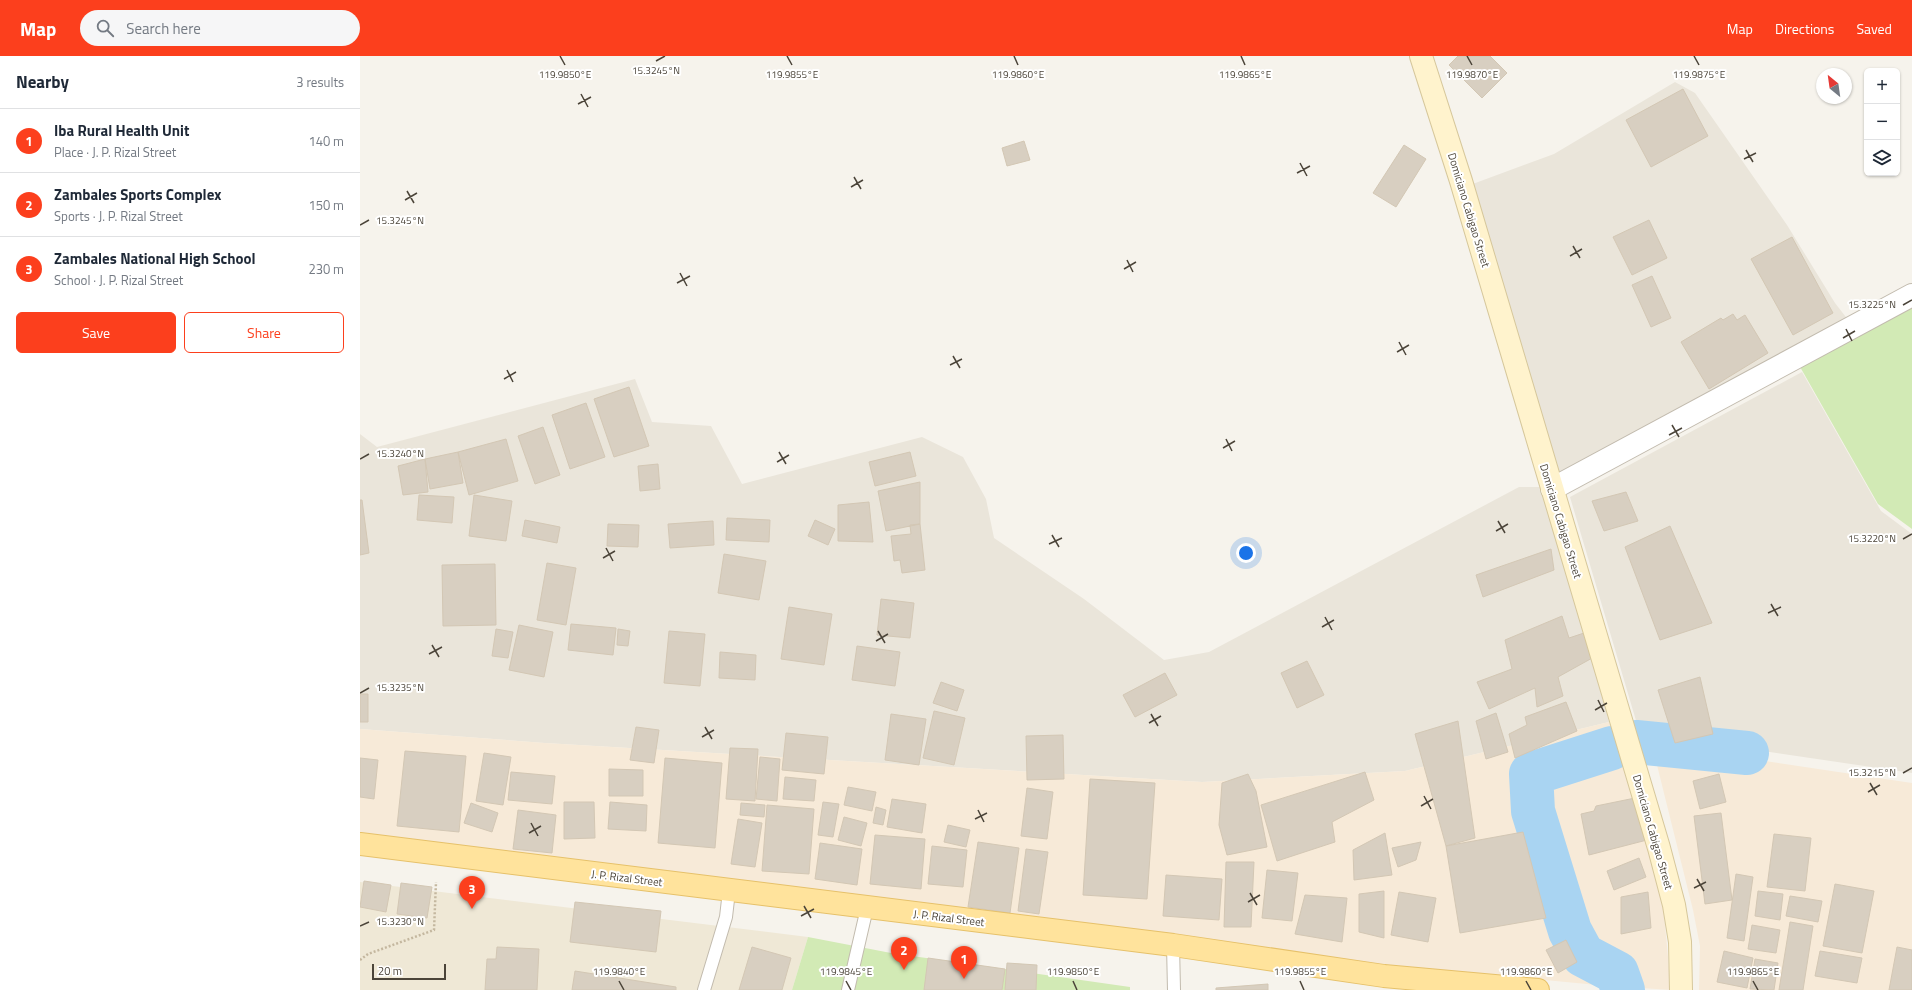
<!DOCTYPE html>
<html lang="en">
<head>
<meta charset="utf-8">
<style>
	:root { --surface:#fff; --page:#f6f6f7; --text:#1f2937; --muted:#747a83; --line:#e0e1e3; --accent:#fc3f1d }
	body { margin:0; font-family:"Titillium Web",sans-serif; background:var(--page); color:var(--text) }
	.controls { position:absolute; right:12px; top:12px; display:grid; overflow:hidden; border-radius:6px; box-shadow:0 1px 3px #0004 }
	.controls button { width:36px; height:36px; display:grid; place-items:center; padding:0; border:0; border-bottom:1px solid var(--line); background:var(--surface); color:var(--text); font:20px sans-serif }
	.compass { position:absolute; left:1456px; top:12px; width:36px; height:36px; border-radius:50%; background:var(--surface); box-shadow:0 1px 3px #0004; rotate:331deg }
	.scale { position:absolute; left:12px; bottom:10px; width:74px; box-sizing:border-box; padding-left:4px; border:2px solid #4b4439; border-top:0; font-size:11px; line-height:14px; white-space:nowrap; color:#4b4439; -webkit-text-stroke:3px #fff; paint-order:stroke }
	.you { position:absolute; left:886px; top:497px; width:14px; height:14px; margin:-10px; border:3px solid #fff; border-radius:50%; background:#1a73e8; box-shadow:0 0 0 6px #1a73e833 }
	.badge { display:grid; place-items:center; width:26px; height:26px; border-radius:50%; background:var(--accent); color:#fff; font-size:13px; font-weight:700 }
	.pin { position:absolute; translate:-50% -33px; filter:drop-shadow(0 1px 2px #0008) }
	.pin::after { content:''; position:absolute; top:21px; width:14px; height:12px; background:inherit; clip-path:polygon(0 0,100% 0,50% 100%) }
	.list { margin:0; padding:0; list-style:none }
	h2 { display:flex; justify-content:space-between; align-items:center; height:52px; margin:0; padding:0 16px; font-size:17px }
	h2 small { font-size:13px; font-weight:400; color:var(--muted) }
	.list li { display:grid; grid-template-columns:26px 1fr auto; gap:12px; align-items:center; box-sizing:border-box; height:64px; padding:0 16px; border-top:1px solid var(--line) }
	.list b { display:block; font-size:15px; white-space:nowrap }
	.list p { margin:0; font-size:13px; white-space:nowrap; color:var(--muted) }
	.list em { font-size:13px; font-style:normal; color:var(--muted) }
	.actions { display:flex; gap:8px; padding:12px 16px }
	.actions a { flex:1; padding:9px 0; border:1px solid var(--accent); border-radius:6px; text-align:center; font-size:14px; color:var(--accent) }
	.actions .main { background:var(--accent); color:#fff }
	.icon { flex:none; width:22px; height:22px; fill:none; stroke:currentColor; stroke-width:2; stroke-linecap:round; stroke-linejoin:round }
	.map { position:relative; flex:none; width:1552px; height:934px; overflow:hidden }
	header { display:flex; align-items:center; gap:24px; box-sizing:border-box; height:56px; padding:0 20px; background:var(--accent); color:#fff }
	header strong { font-size:19px }
	nav { display:flex; gap:22px; margin-inline-start:auto; font-size:14px }
	.search { width:280px; height:36px; background:var(--page); display:flex; align-items:center; gap:10px; box-sizing:border-box; padding:0 14px; border-radius:22px; color:var(--muted); font-size:15px }
	main { display:flex }
	aside { flex:1; background:var(--surface) }
	.map>svg:first-child { display:block }
</style>
</head>
<body>
<header>
<strong>Map</strong>
<div class="search"><svg class="icon" aria-label="search" viewBox="0 0 24 24"><circle cx="10" cy="10" r="6"/><path d="M15 15l6 6"/></svg>Search here</div>
<nav><a>Map</a><a>Directions</a><a>Saved</a></nav>
</header>
<main>
<aside>
<h2>Nearby<small>3 results</small></h2>
<ul class="list">
<li><span class="badge">1</span><div><b>Iba Rural Health Unit</b><p>Place · J. P. Rizal Street</p></div><em>140 m</em></li>
<li><span class="badge">2</span><div><b>Zambales Sports Complex</b><p>Sports · J. P. Rizal Street</p></div><em>150 m</em></li>
<li><span class="badge">3</span><div><b>Zambales National High School</b><p>School · J. P. Rizal Street</p></div><em>230 m</em></li>
</ul>
<div class="actions"><a class="main">Save</a><a>Share</a></div>
</aside>
<div class="map">
<svg width="1552" height="934" viewBox="0 0 1552 934">
	<rect width="100%" height="100%" fill="#f6f3ec"/>
	<path fill="#eae5da" d="M1315,26L1335,37L1427,169L1475,247L1489,265L1196,423L1110,129L1194,98Z
		M1442,316L1521,455L1552,478V717L1396,694L1290,693L1277,668L1210,441Z
		M275,323L292,366L351,370L382,428L562,381L603,401L626,443L634,482L724,543L804,604L849,596L1159,431H1184L1249,666L1045,715L842,726L185,687L0,673V378L17,391Z"/>
	<path fill="#f7ead8" d="M1249,666L1294,788L1302,836L1311,934L1237,929L813,889L0,787V673L185,687L842,726L1045,715Z
		M1296,705H1405L1552,727V934H1339L1340,890L1333,854Z"/>
	<path fill="#efe8d6" d="M0,826L448,881L432,934H0Z"/>
	<path fill="#d2eab5" d="M1552,239V473L1518,448L1435,302Z
		M448,881L531,897L770,931V934H432Z"/>
	<g fill="none" stroke-linecap="round" stroke-linejoin="round">
		<path stroke="#a9d4f2" stroke-width="44" d="M1276,686L1387,697
			M1252,692L1171,718L1173,755L1210,875L1223,899L1257,917L1263,934"/>
	</g>
	<path fill="#d8cfc1" stroke="#d3c7b4" d="M1098,0H1130L1147,17L1122,42L1089,9Z
		M1323,33L1348,80L1291,111L1266,64Z
		M664,85L670,104L647,110L642,92Z
		M1044,89L1066,103L1036,151L1013,137Z
		M1289,164L1307,202L1272,219L1253,181Z
		M1432,181L1473,257L1433,279L1391,203Z
		M1292,220L1311,262L1291,271L1272,229Z
		M1373,258L1377,264L1385,259L1408,297L1349,333L1321,286L1361,262L1363,264Z
		M269,331L289,390L254,401L234,343Z
		M226,347L245,401L210,413L192,359Z
		M183,371L200,419L175,428L158,380Z
		M146,383L158,425L109,439L98,396Z
		M98,396L103,427L70,433L65,403Z
		M550,396L556,420L515,430L509,406Z
		M65,403L68,436L43,439L38,410Z
		M298,408L300,433L280,435L278,410Z
		M560,426V468L526,475L518,435Z
		M1266,436L1278,465L1244,475L1232,445Z
		M59,439L94,441L92,467L57,464Z
		M114,439L152,445L146,485L109,480Z
		M0,444H2L9,497L0,499Z
		M509,446L513,486L478,485V449Z
		M367,462L410,464L409,486L366,484Z
		M165,464L200,471L197,487L162,480Z
		M455,464L475,473L468,489L448,480Z
		M353,465L354,489L310,492L308,468Z
		M248,468L279,469L278,491L247,490Z
		M560,468L565,514L542,517L540,504L534,505L531,480L551,478L550,469Z
		M1310,470L1352,567L1300,584L1265,491Z
		M1191,493L1194,514L1123,541L1116,519Z
		M364,498L406,505L399,544L358,537Z
		M187,507L216,512L206,569L177,564Z
		M135,508L136,569L83,570L82,509Z
		M521,543L554,547L550,582L517,579Z
		M429,551L472,558L464,609L421,603Z
		M1202,560L1209,582L1227,576L1234,601L1198,621L1203,640L1177,651L1175,632L1129,653L1117,626L1152,613L1145,584Z
		M211,568L256,572L253,599L208,594Z
		M159,569L193,576L184,621L149,614Z
		M136,573L153,576L148,602L132,600Z
		M258,573L270,575L268,590L257,589Z
		M309,575L345,578L340,630L304,627Z
		M497,590L540,596L535,630L492,624Z
		M360,596L396,599L395,624L359,622Z
		M947,605L964,639L937,652L921,617Z
		M805,617L817,639L775,661L763,639Z
		M1340,621L1353,678L1315,687L1298,634Z
		M581,626L604,634L597,655L573,647Z
		M0,638H8V666H0Z
		M1206,646L1217,675L1155,702L1149,678L1167,669L1165,661Z
		M574,655L605,662L594,709L563,702Z
		M1136,657L1148,696L1126,703L1116,665Z
		M531,658L566,663L559,709L525,704Z
		M1098,665L1115,782L1086,790L1055,678Z
		M276,671L299,674L294,707L270,704Z
		M426,677L468,681L464,718L422,714Z
		M703,679L704,723L667,724L666,680Z
		M370,692L398,693L395,745L366,743Z
		M45,695L106,700L99,776L37,770Z
		M124,697L151,701L143,749L116,745Z
		M400,701L420,703L417,745L396,743Z
		M0,702L18,704L14,743L0,741Z
		M305,702L362,707L355,792L298,787Z
		M249,713L283,714V740H249Z
		M151,716L195,720L192,748L148,744Z
		M1005,716L1014,744L972,766L975,786L917,805L901,749Z
		M888,718L896,735L907,791L867,799L859,769L862,727Z
		M1359,718L1366,746L1340,753L1333,725Z
		M425,721L456,724L454,745L423,743Z
		M730,723L795,727L787,843L723,839Z
		M488,731L516,736L512,755L484,749Z
		M667,732L693,736L687,783L661,780Z
		M1275,742L1287,784L1229,799L1221,758L1234,755L1236,750Z
		M532,743L566,748L562,777L527,771Z
		M204,746H234L235,782L204,783Z
		M250,746L287,749L286,775L248,773Z
		M463,746L479,748L473,781L458,779Z
		M111,747L138,757L132,776L104,767Z
		M381,747L405,749L404,761L380,759Z
		M407,749L454,753L449,818L402,815Z
		M516,751L526,754L523,769L513,767Z
		M158,754L196,759L192,797L153,793Z
		M1361,757L1372,844L1345,848L1334,760Z
		M484,761L507,767L501,790L478,784Z
		M378,763L402,767L395,811L371,808Z
		M588,769L610,774L606,791L584,786Z
		M1163,776L1186,862L1100,877L1086,790Z
		M1025,777L1032,819L994,824L993,794Z
		M1414,778L1451,782L1445,835L1407,831Z
		M515,779L565,783L561,833L510,828Z
		M618,786L659,792L650,857L608,851Z
		M1061,786L1056,804L1038,811L1032,792Z
		M460,787L502,793L497,829L455,823Z
		M572,790L607,794L603,831L568,828Z
		M666,793L688,796L679,858L658,855Z
		M1279,802L1286,821L1254,834L1247,815Z
		M866,806H894L891,871H864Z
		M907,814L938,817L932,865L902,862Z
		M1376,818L1393,821L1384,885L1367,882Z
		M806,819L862,823L859,864L803,860Z
		M4,825L31,829L26,856L0,851Z
		M41,827L72,831L67,862L37,858Z
		M1475,828L1514,835L1502,897L1463,890Z
		M1024,835V882L999,876V838Z
		M1398,835L1423,838L1420,864L1395,860Z
		M1039,836L1076,842L1068,886L1031,879Z
		M1288,836L1291,872L1261,878V841Z
		M945,839L987,842L982,886L935,878Z
		M1430,840L1462,845L1458,866L1426,860Z
		M215,846L301,855L296,896L210,886Z
		M1430,866L1453,870L1443,934H1419Z
		M1392,869L1420,874L1416,897L1388,893Z
		M1206,884L1217,906L1198,917L1186,894Z
		M137,891L179,893L177,934H125L127,903H136Z
		M392,891L431,902L422,934H379Z
		M1537,891L1552,894V934H1529Z
		M1364,895L1393,902L1387,932L1357,926Z
		M1460,895L1502,902L1497,927L1455,920Z
		M568,902L645,913L642,934H564Z
		M1395,903L1418,907L1414,934L1390,933Z
		M647,907L677,909L676,934H645Z
		M215,915L316,931V934H212Z
		M908,928V934H856V932Z"/>
	<g fill="none" stroke-linecap="round" stroke-linejoin="round">
		<defs>
			<path id="lane" d="M813,889L814,934
				M344,934L366,861L369,835
				M488,934L507,852"/>
			<path id="street" d="M1192,433L1552,239"/>
			<path id="secondary" d="M1061,0L1101,125L1299,792L1314,849L1320,886L1321,934"/>
			<path id="primary" d="M0,788L813,889L1024,920L1178,934"/>
		</defs>
		<use href="#lane" stroke="#c2bbae" stroke-width="14"/>
		<use href="#street" stroke="#c2bbae" stroke-width="24"/>
		<use href="#secondary" stroke="#d6c79b" stroke-width="24"/>
		<use href="#primary" stroke="#e6c16a" stroke-width="24"/>
		<path stroke="#c4b79f" stroke-width="2.5" stroke-dasharray="2 2" stroke-linecap="butt" d="M0,904L8,898L74,874L76,826"/>
		<use href="#lane" stroke="#fff" stroke-width="12"/>
		<use href="#street" stroke="#fff" stroke-width="22"/>
		<use href="#secondary" stroke="#fff3cd" stroke-width="22"/>
		<use href="#primary" stroke="#ffe39c" stroke-width="22"/>
	</g>
	<path fill="none" stroke="#4b4439" stroke-width="1.5" d="M200,0L205,9M427,0L432,9M654,0L658,9M881,0L885,9M1107,0L1112,9M1334,0L1339,9M296,5L305,0M221,38L228,51M218,48L231,41M1386,94L1393,106M1384,103L1396,97M940,107L947,120M937,117L950,110M494,121L501,133M491,131L503,124M47,135L54,147M45,144L57,137M0,169L9,164M1213,190L1220,202M1210,200L1222,193M767,204L773,216M764,213L776,206M320,217L327,230M317,227L330,220M1543,249L1552,244M1486,273L1492,285M1483,282L1495,275M1039,286L1046,299M1037,296L1049,289M593,300L600,312M590,309L602,303M147,314L153,326M144,323L156,316M1312,369L1319,381M1309,379L1322,372M866,383L872,395M863,392L875,385M419,396L426,408M0,403L9,398M417,406L429,399M1138,465L1145,477M1136,475L1148,468M692,479L699,491M1543,483L1552,478M689,488L702,482M246,492L253,505M243,502L255,495M1411,548L1418,560M1408,557L1421,551M965,561L972,574M962,571L974,564M518,575L525,587M516,585L528,578M72,589L79,601M69,598L82,591M0,637L9,632M1238,644L1244,656M1235,654L1247,647M791,658L798,670M789,667L801,660M345,671L352,683M342,681L354,674M1543,717L1552,712M1510,727L1517,739M1508,736L1520,729M1064,740L1071,753M1061,750L1073,743M618,754L624,766M615,763L627,757M171,767L178,780M169,777L181,770M1337,823L1344,835M1334,832L1346,826M890,837L897,849M888,846L900,839M444,850L451,862M441,860L454,853M0,870L9,866M259,925L264,934M486,925L491,934M713,925L717,934M940,925L944,934M1166,925L1171,934M1393,925L1398,934"/>
	<g text-anchor="middle" stroke-width="4" stroke-linejoin="round" paint-order="stroke">
		<g font-size="11" fill="#4b4439" stroke="#fff">
			<text transform="translate(1109 154) rotate(73)" y="4">Domiciano Cabigao Street</text>
			<text transform="translate(1201 465) rotate(73)" y="4">Domiciano Cabigao Street</text>
			<text transform="translate(1293 776) rotate(74)" y="4">Domiciano Cabigao Street</text>
			<text transform="translate(267 822) rotate(7)" y="4">J. P. Rizal Street</text>
			<text transform="translate(589 862) rotate(7)" y="4">J. P. Rizal Street</text>
		</g>
	</g>
	<g font-size="10" text-anchor="middle" fill="#4b4439" stroke="#fff" stroke-width="4" stroke-linejoin="round" paint-order="stroke">
		<text x="296" y="18">15.3245°N</text>
		<text x="205" y="22">119.9850°E</text>
		<text x="432" y="22">119.9855°E</text>
		<text x="658" y="22">119.9860°E</text>
		<text x="885" y="22">119.9865°E</text>
		<text x="1112" y="22">119.9870°E</text>
		<text x="1339" y="22">119.9875°E</text>
		<text x="40" y="168">15.3245°N</text>
		<text x="1512" y="252">15.3225°N</text>
		<text x="40" y="401">15.3240°N</text>
		<text x="1512" y="486">15.3220°N</text>
		<text x="40" y="635">15.3235°N</text>
		<text x="1512" y="720">15.3215°N</text>
		<text x="40" y="869">15.3230°N</text>
		<text x="259" y="919">119.9840°E</text>
		<text x="486" y="919">119.9845°E</text>
		<text x="713" y="919">119.9850°E</text>
		<text x="940" y="919">119.9855°E</text>
		<text x="1166" y="919">119.9860°E</text>
		<text x="1393" y="919">119.9865°E</text>
	</g>
</svg>
<div class="controls">
<button>+</button>
<button>−</button>
<button><svg class="icon" aria-label="layers" viewBox="0 0 24 24"><path d="M12 4l9 5-9 5-9-5zM3 14l9 5 9-5"/></svg></button>
</div>
<svg class="compass" viewBox="-18 -18 36 36"><path d="M0-13l5 13h-10z" fill="#e53935"/><path d="M0 13l5-13h-10z" fill="#747a83"/></svg>
<div class="scale">20 m</div>
<div class="you"></div>
<div class="pin badge" style="left:604px;top:923px">1</div>
<div class="pin badge" style="left:544px;top:914px">2</div>
<div class="pin badge" style="left:112px;top:853px">3</div>
</div>
</main>
</body>
</html>
